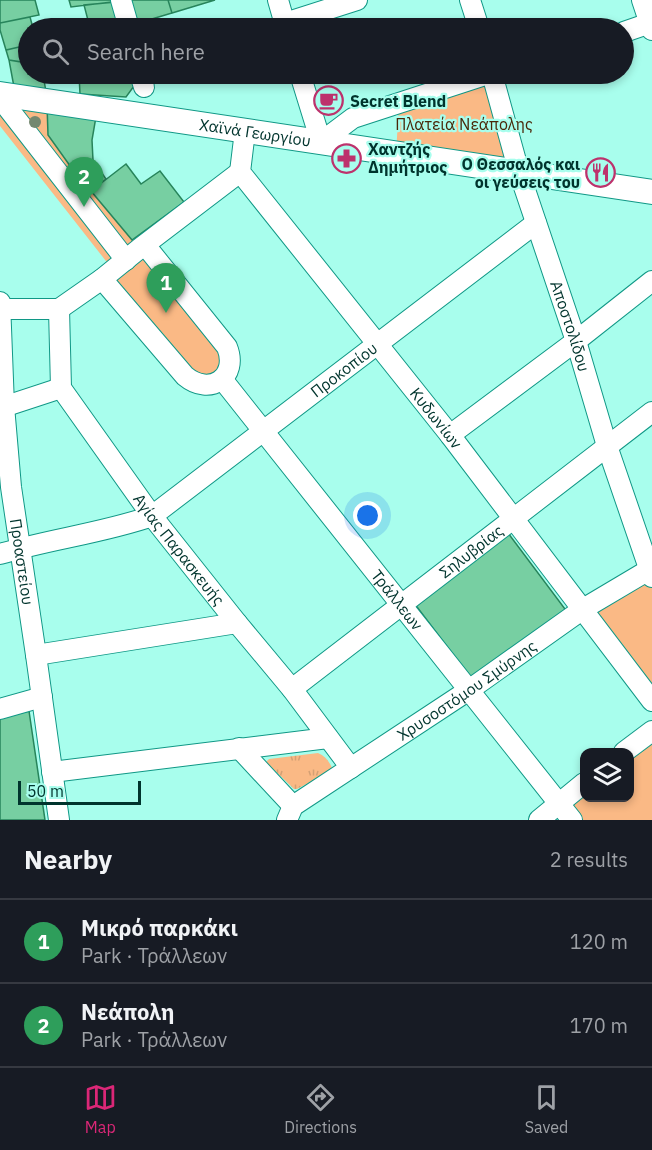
<!DOCTYPE html>
<html lang="en">
<head>
<meta charset="utf-8">
<style>
	:root { --surface:#171b24; --page:#242831; --text:#f1f3f6; --muted:#9ea1a6; --line:#363941; --accent:#db2777 }
	body { margin:0; font-family:"IBM Plex Sans",sans-serif; background:var(--page); color:var(--text) }
	.controls { position:absolute; right:18px; bottom:18px; display:grid; overflow:hidden; border-radius:12px; box-shadow:0 3px 9px #0003 }
	.controls button { width:54px; height:54px; display:grid; place-items:center; padding:0; border:0; border-bottom:2px solid var(--line); background:var(--surface); color:var(--text); font:30px sans-serif }
	.scale { position:absolute; left:18px; bottom:15px; width:123px; box-sizing:border-box; padding-left:6px; border:3px solid #00342d; border-top:0; font-size:16px; line-height:21px; white-space:nowrap; color:#00342d; -webkit-text-stroke:4px #a8feed; paint-order:stroke }
	.you { position:absolute; left:368px; top:516px; width:21px; height:21px; margin:-15px; border:4px solid #fff; border-radius:50%; background:#1a73e8; box-shadow:0 0 0 9px #1a73e833 }
	.badge { display:grid; place-items:center; width:39px; height:39px; border-radius:50%; background:var(--accent); color:#fff; font-size:20px; font-weight:700 }
	.pin { position:absolute; translate:-50% -50px; filter:drop-shadow(0 2px 3px #0008) }
	.pin::after { content:''; position:absolute; top:32px; width:21px; height:18px; background:inherit; clip-path:polygon(0 0,100% 0,50% 100%) }
	.list { margin:0; padding:0; list-style:none }
	h2 { display:flex; justify-content:space-between; align-items:center; height:78px; margin:0; padding:0 24px; font-size:26px }
	h2 small { font-size:20px; font-weight:400; color:var(--muted) }
	.list li { display:grid; grid-template-columns:39px 1fr auto; gap:18px; align-items:center; box-sizing:border-box; height:84px; padding:0 24px; border-top:2px solid var(--line) }
	.list b { display:block; font-size:22px; white-space:nowrap }
	.list p { margin:0; font-size:20px; white-space:nowrap; color:var(--muted) }
	.list em { font-size:20px; font-style:normal; color:var(--muted) }
	.icon { flex:none; width:33px; height:33px; fill:none; stroke:currentColor; stroke-width:2; stroke-linecap:round; stroke-linejoin:round }
	.map { position:relative; flex:none; width:652px; height:820px; overflow:hidden }
	.search { position:absolute; background:var(--surface); box-shadow:0 3px 9px #0003; left:18px; right:18px; top:18px; height:66px; display:flex; align-items:center; gap:15px; box-sizing:border-box; padding:0 21px; border-radius:33px; color:var(--muted); font-size:22px }
	.sheet { height:246px; background:var(--surface) }
	nav { display:flex; justify-content:space-around; align-items:center; box-sizing:border-box; height:84px; border-top:2px solid var(--line); background:var(--surface); font-size:16px; color:var(--muted) }
	nav a { display:grid; justify-items:center; gap:3px }
	nav .on { color:var(--accent) }
	.map>svg:first-child { display:block }
</style>
</head>
<body>
<div class="map">
<svg width="652" height="820" viewBox="0 0 652 820">
	<defs>
		<pattern id="grass-tufts" width="24" height="20" patternUnits="userSpaceOnUse" patternTransform="scale(1.5)"><rect width="24" height="20" fill="#fab985"/><path d="M3 7l-1-3M5 7V3M7 7l1-3M15 17l-1-3M17 17v-4M19 17l1-3" fill="none" stroke="#d4a073"/></pattern>
	</defs>
	<rect width="100%" height="100%" fill="#a8feed"/>
	<path fill="url(#grass-tufts)" d="M318,753C325,756 329,761 332,768L331,771L297,789H294L266,762L269,759Z"/>
	<path fill="#fab985" d="M488,74L519,172L396,154L399,103Z
		M0,94L47,101L48,135L73,170L230,355L207,386L102,279L113,270L0,126Z
		M652,577V701L583,609Z
		M652,731V820H572L559,803L584,783V798H630V752Z"/>
	<path fill="#77cfa2" stroke="#27845b" stroke-width="1.5" d="M0,0H35L39,15L0,23Z
		M69,0H111L112,2L71,7Z
		M128,0H168L172,13L135,24Z
		M168,0H215L172,13Z
		M116,2L123,28H90L84,5Z
		M30,17L33,28H28V45L6,50L0,30V23Z
		M28,45V63L9,60L6,50Z
		M9,60L28,63V74H43L46,92L14,87Z
		M79,74H134L137,82L126,97L80,94Z
		M47,104L97,111L92,140L93,160L73,170L48,135Z
		M93,160L106,179L91,191L73,170Z
		M126,164L141,184L160,171L184,202L132,240L91,191Z
		M508,533L568,613L473,681L414,603Z
		M29,711L45,820H0V718Z"/>
	<g fill="none" stroke-linecap="round" stroke-linejoin="round">
		<defs>
			<g id="minor">
				<path d="M121,0L129,28"/>
				<path d="M278,0L286,28"/>
				<path d="M470,0L479,28"/>
				<path d="M642,0L652,30"/>
				<path d="M285,23L357,0"/>
				<path d="M624,32L650,23"/>
				<path d="M140,74L144,87"/>
				<path d="M300,74L321,142L353,118L488,74"/>
				<path id="s1" d="M492,74L519,172L576,341L607,446L652,577"/>
				<path d="M0,98L126,260"/>
				<path id="s2" d="M245,131L240,172L450,435L652,701"/>
				<path d="M102,279L185,376C210,397 239,377 227,347L145,245"/>
				<path id="s3" d="M0,302L4,406L11,487L36,655L59,820"/>
				<path d="M0,309H59L102,279L139,249L240,172"/>
				<path id="s4" d="M59,309L61,388L152,516L237,623L292,689L351,768"/>
				<path id="s5" d="M222,379L572,820"/>
				<path d="M0,408L61,388"/>
				<path d="M450,435L576,341L652,281"/>
				<path id="s6" d="M0,554C50,539 103,533 152,516L536,223"/>
				<path d="M36,655L237,623"/>
				<path id="s7" d="M292,689L652,412"/>
				<path d="M0,709L42,697"/>
				<path d="M239,748L293,806"/>
				<path d="M624,752L652,731"/>
				<path d="M52,772L328,738"/>
				<path id="s8" d="M287,820L293,806L469,690L583,609L652,568"/>
				<path d="M539,820L584,783"/>
			</g>
			<g id="major">
				<path id="s9" d="M0,94L652,192"/>
			</g>
		</defs>
		<use href="#minor" stroke="#109886" stroke-width="22"/>
		<use href="#major" stroke="#109886" stroke-width="26"/>
		<use href="#minor" stroke="#fff" stroke-width="20"/>
		<use href="#major" stroke="#fff" stroke-width="24"/>
	</g>
	<circle fill="#748870" cx="35" cy="122" r="6"/>
	<defs>
		<symbol id="cafe-ring" viewBox="-11 -11 22 22"><circle r="9.5" fill="#a8feed" stroke="#bd326c" stroke-width="1.5"/><path d="M-5.5-4.5H6V0H3Q3 3.5 0 3.5H-2.5Q-5.5 3.5-5.5 0ZM3-3.2v2h1.7v-2ZM-6 4.5H4V6H-6Z" fill="#bd326c"/></symbol>
		<symbol id="pharmacy-ring" viewBox="-11 -11 22 22"><circle r="9.5" fill="#a8feed" stroke="#bd326c" stroke-width="1.5"/><path d="M-2-6h4v4h4v4h-4v4h-4v-4h-4v-4h4Z" fill="#bd326c"/></symbol>
		<symbol id="restaurant-ring" viewBox="-11 -11 22 22"><circle r="9.5" fill="#a8feed" stroke="#bd326c" stroke-width="1.5"/><path d="M-5-6h1v4h1v-4h1v4h1v-4h1v5L-1.5 .5V6h-2V.5L-5-1ZM5-6V6H3V1.5H1.5Q1.5-4 5-6Z" fill="#bd326c"/></symbol>
	</defs>
	<g fill-rule="evenodd">
		<use href="#cafe-ring" x="312" y="84" width="33" height="33"/>
		<use href="#pharmacy-ring" x="330" y="142" width="33" height="33"/>
		<use href="#restaurant-ring" x="584" y="156" width="33" height="33"/>
	</g>
	<g text-anchor="middle" stroke-width="4.5" stroke-linejoin="round" paint-order="stroke">
		<g font-size="16" font-weight="bold" fill="#00342d" stroke="#a8feed" text-anchor="start">
			<text x="350" y="107">Secret Blend</text>
			<text x="368" y="155">Χαντζής<tspan x="368" dy="18">Δημήτριος</tspan></text>
			<text x="580" y="170" text-anchor="end">Ο Θεσσαλός και<tspan x="580" dy="18">οι γεύσεις του</tspan></text>
		</g>
		<g font-size="16" fill="#492809" stroke="#a8feed">
			<text x="464" y="130">Πλατεία Νεάπολης</text>
		</g>
		<g font-size="16" fill="#00342d" stroke="#a8feed">
			<text dy="6" stroke="none"><textPath href="#s9" startOffset="258">Χαϊνά Γεωργίου</textPath></text>
			<text dy="6" stroke="none"><textPath href="#s1" startOffset="264">Αποστολίδου</textPath></text>
			<text dy="6" stroke="none"><textPath href="#s6" startOffset="398">Προκοπίου</textPath></text>
			<text dy="6" stroke="none"><textPath href="#s2" startOffset="356">Κυδωνίων</textPath></text>
			<text dy="6" stroke="none"><textPath href="#s4" startOffset="279">Αγίας Παρασκευής</textPath></text>
			<text dy="6" stroke="none"><textPath href="#s7" startOffset="226">Σηλυβρίας</textPath></text>
			<text dy="6" stroke="none"><textPath href="#s3" startOffset="261">Προαστείου</textPath></text>
			<text dy="6" stroke="none"><textPath href="#s5" startOffset="282">Τράλλεων</textPath></text>
			<text dy="6" stroke="none"><textPath href="#s8" startOffset="224">Χρυσοστόμου Σμύρνης</textPath></text>
		</g>
	</g>
</svg>
<div class="controls">
<button><svg class="icon" aria-label="layers" viewBox="0 0 24 24"><path d="M12 4l9 5-9 5-9-5zM3 14l9 5 9-5"/></svg></button>
</div>
<div class="scale">50 m</div>
<div class="you"></div>
<div class="pin badge" style="left:166px;top:313px;background:#2e9e5b">1</div>
<div class="pin badge" style="left:84px;top:207px;background:#2e9e5b">2</div>
<div class="search"><svg class="icon" aria-label="search" viewBox="0 0 24 24"><circle cx="10" cy="10" r="6"/><path d="M15 15l6 6"/></svg>Search here</div>
</div>
<section class="sheet">
<h2>Nearby<small>2 results</small></h2>
<ul class="list">
<li><span class="badge" style="background:#2e9e5b">1</span><div><b>Μικρό παρκάκι</b><p>Park · Τράλλεων</p></div><em>120 m</em></li>
<li><span class="badge" style="background:#2e9e5b">2</span><div><b>Νεάπολη</b><p>Park · Τράλλεων</p></div><em>170 m</em></li>
</ul>
</section>
<nav>
<a class="on"><svg class="icon" aria-label="map" viewBox="0 0 24 24"><path d="M3 6l6-2 6 2 6-2v14l-6 2-6-2-6 2zM9 4v14M15 6v14"/></svg>Map</a>
<a><svg class="icon" aria-label="directions" viewBox="0 0 24 24"><path d="M12 3l9 9-9 9-9-9zM9 14v-3h6M13 9l2 2-2 2"/></svg>Directions</a>
<a><svg class="icon" aria-label="saved" viewBox="0 0 24 24"><path d="M7 4h10v16l-5-4-5 4z"/></svg>Saved</a>
</nav>
</body>
</html>
